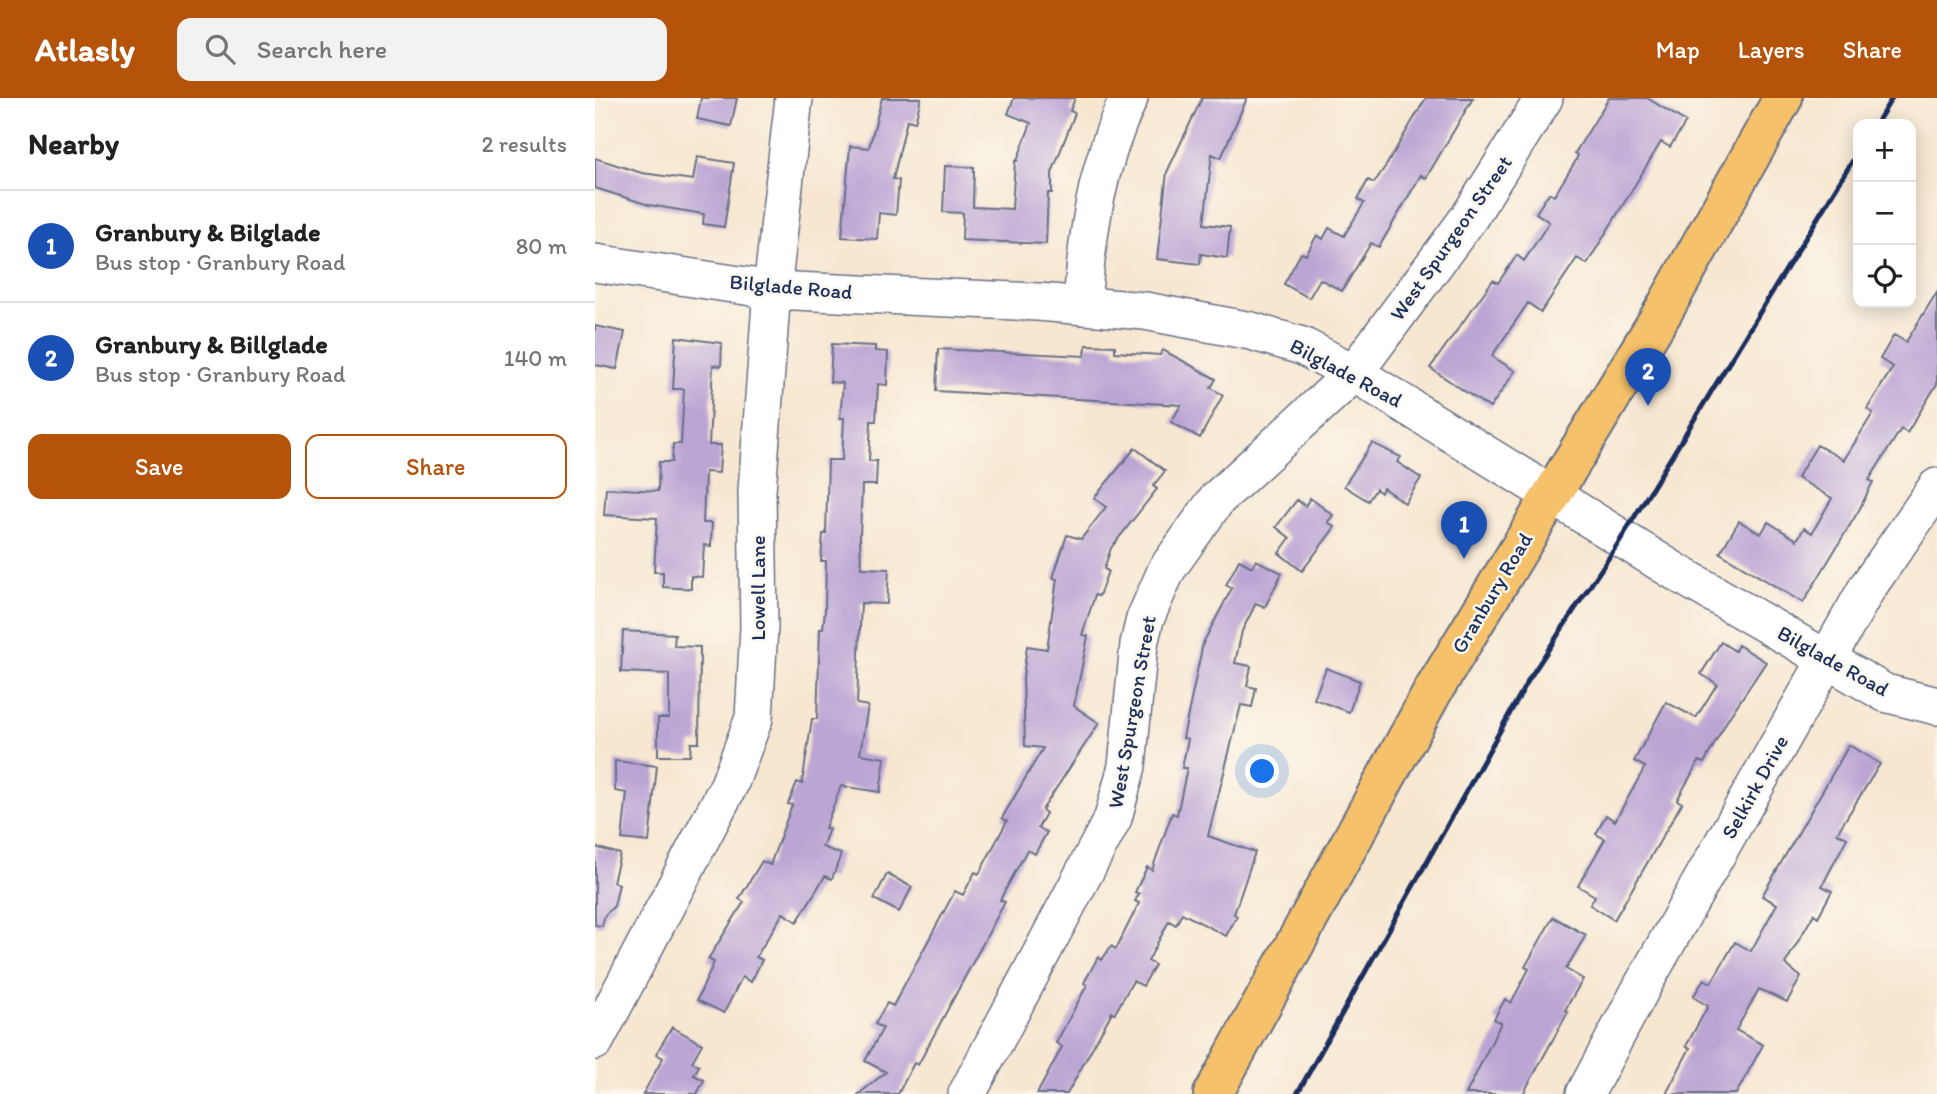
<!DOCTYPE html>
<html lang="en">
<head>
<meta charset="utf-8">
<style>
	:root { --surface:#fff; --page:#f2f2f2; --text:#222; --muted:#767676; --line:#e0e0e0; --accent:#b45309 }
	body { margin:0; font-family:Itim,sans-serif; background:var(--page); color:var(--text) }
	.controls { position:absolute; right:21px; top:21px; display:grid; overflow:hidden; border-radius:14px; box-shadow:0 4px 18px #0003 }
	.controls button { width:63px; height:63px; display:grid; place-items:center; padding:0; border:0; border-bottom:2px solid var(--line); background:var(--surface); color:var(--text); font:35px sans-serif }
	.you { position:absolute; left:668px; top:674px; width:24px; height:24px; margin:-18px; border:5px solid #fff; border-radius:50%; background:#1a73e8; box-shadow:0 0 0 10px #1a73e833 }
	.badge { display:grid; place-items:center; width:46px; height:46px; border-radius:50%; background:var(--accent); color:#fff; font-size:23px; font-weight:700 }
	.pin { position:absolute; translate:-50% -58px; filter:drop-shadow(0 2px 4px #0008) }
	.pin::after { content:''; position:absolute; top:37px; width:24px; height:21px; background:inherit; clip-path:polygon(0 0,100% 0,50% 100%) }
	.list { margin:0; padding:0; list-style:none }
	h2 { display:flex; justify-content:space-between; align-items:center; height:91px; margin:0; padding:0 28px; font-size:30px }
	h2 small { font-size:23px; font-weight:400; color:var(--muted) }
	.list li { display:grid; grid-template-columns:46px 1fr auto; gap:21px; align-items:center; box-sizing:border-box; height:112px; padding:0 28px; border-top:2px solid var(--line) }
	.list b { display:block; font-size:26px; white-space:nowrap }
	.list p { margin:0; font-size:23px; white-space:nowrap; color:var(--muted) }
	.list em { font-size:23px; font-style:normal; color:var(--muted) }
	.actions { display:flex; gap:14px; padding:21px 28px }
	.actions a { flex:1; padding:16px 0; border:2px solid var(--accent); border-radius:14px; text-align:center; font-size:24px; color:var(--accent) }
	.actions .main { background:var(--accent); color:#fff }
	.icon { flex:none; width:38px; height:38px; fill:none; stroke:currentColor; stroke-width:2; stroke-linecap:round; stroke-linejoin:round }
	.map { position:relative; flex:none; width:1342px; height:996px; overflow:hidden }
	header { display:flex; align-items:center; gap:42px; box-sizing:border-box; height:98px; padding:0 35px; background:var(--accent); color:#fff }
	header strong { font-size:33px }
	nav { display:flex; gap:38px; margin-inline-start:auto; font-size:24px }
	.search { width:490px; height:63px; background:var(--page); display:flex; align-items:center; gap:18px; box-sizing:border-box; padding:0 24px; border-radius:14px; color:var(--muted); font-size:26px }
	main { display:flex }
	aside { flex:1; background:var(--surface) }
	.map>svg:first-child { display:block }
</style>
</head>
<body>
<header>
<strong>Atlasly</strong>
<div class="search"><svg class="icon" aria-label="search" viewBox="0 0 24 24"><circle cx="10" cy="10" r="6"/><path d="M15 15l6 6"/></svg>Search here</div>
<nav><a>Map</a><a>Layers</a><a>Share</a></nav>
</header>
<main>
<aside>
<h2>Nearby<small>2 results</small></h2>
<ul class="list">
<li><span class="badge" style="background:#1a4fb4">1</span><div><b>Granbury &amp; Bilglade</b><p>Bus stop · Granbury Road</p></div><em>80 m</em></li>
<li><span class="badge" style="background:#1a4fb4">2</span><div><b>Granbury &amp; Billglade</b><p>Bus stop · Granbury Road</p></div><em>140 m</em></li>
</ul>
<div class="actions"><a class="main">Save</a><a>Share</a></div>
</aside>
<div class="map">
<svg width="1342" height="996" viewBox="0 0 1342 996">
	<rect width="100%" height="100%" fill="#fbf7ec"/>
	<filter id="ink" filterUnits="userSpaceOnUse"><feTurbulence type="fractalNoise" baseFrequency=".0143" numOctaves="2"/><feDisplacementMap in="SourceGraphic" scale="14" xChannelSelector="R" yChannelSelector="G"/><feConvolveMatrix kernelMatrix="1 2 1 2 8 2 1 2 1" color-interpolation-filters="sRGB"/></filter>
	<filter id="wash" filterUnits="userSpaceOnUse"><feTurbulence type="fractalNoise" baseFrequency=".00686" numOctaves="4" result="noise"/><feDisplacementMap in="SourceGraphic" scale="28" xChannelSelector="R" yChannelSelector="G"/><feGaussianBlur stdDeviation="1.57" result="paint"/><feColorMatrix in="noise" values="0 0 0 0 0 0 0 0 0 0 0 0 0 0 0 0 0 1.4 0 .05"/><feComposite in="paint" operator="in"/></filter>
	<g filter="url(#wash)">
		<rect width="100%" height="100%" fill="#f7e7d1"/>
		<g id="blocks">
			<path fill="#bba5d4" d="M106,0H142L136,28L102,21Z
				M287,0H326L320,24L312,22L298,81L304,82L301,117L284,115L282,141L247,139L255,48L274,50Z
				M419,0H480L475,13L480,15L457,75V95H453L451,146L367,142L368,115L348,114L350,68L379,69L378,109L417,111L420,63H422L436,25L413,16Z
				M607,0H652L626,60L617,56L609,126L635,129L632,160L606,156L605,166L562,161L572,74Z
				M831,0H878L831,80L826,77L784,149L776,145L747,193L725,181L714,200L689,186L706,155L711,157L722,137L728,141L734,130L749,138L769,105L763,101L773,82L779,85L792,66Z
				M1014,0H1052L1091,24L1075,49L1066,44L992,166L982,160L946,214L933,205L897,258L920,273L895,310L835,270L898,182L903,185L922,157L929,163L954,124L941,115L954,95L959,98L980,64L983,57L980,55Z
				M102,59L139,65L129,129L108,126L109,116L54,107L0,90V60L47,75L98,82Z
				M1342,194V286L1312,335L1306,331L1274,382L1278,384L1264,412L1208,505L1125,455L1144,423L1166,436L1173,424L1202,442L1209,430L1217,435L1237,400L1202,380L1222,347L1249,362L1278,315L1272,311L1298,269L1285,261L1299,237L1311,244Z
				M0,228L30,234L22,271L0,267Z
				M81,239L127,245L126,268L118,267L114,347H126L124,375L110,374L108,425H117L116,448L109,447L107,479L96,478V491L68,489V474H59L62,420L9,417L11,390L63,393L64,364H77L78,346H86L89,291H78Z
				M237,246L280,248V253L293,254L292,287L283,286L281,323H276L274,363H282L281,387H267L265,438L266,470L294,471L292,506L266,505L262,606L273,608L265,656L290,660L285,694L246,688L230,730L234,731L227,749L246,756L237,781L230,778L202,824L188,815L161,859L167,862L156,884L147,879L129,915L102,902L119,864L113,861L149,804L144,801L167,763L175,767L197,707L193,706L202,684L207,686L217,621H222L225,531H228L230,512L231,463H226L228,436H231L233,362H247L249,320H245L248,285L235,284Z
				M491,247L520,248V254L565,257L568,252L621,281L616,290L628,297L605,340L576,324L586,307L341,293L343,251L490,258Z
				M777,345L806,359L802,364L826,380L810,405L788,390L786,395L781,391L773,403L749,388Z
				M540,350L570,373L558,388L562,391L516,450L509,471L513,473L504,498L500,497L487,537L493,538L479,608L504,625L447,712L451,715L443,730L452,734L440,756L432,752L405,802L410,804L323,967L319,965L303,996H264L291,974L270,963L288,930L280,926L292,905L298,908L360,793L368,797L380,774L384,776L412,723L407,720L448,650L430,648L428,580L432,548L452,551L462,481L458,480L472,437L486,441L511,409L499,400Z
				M715,400L738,417L733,424L740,429L707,473L684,455L695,440L681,429L702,402L710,408Z
				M644,462L657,469L661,462L687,475L670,509L661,505L647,533L640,565L656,568L652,588L661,590L657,609L646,607L613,738L660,754L639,816L642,818L631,838L587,815L581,827L574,823L553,863L560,867L548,888L538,883L520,915L517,914L472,996H442L467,949L461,945L492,887L489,885L503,859L507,862L516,848L521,851L544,805L540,803L544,796L540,794L552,769L557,772L577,715L582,717L592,670H587L593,641L588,640L608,545L637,490L631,487Z
				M28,533L80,536L79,548L105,549L104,645H96L95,658H63V620H74V576L26,574Z
				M1126,544L1140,553L1143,547L1171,564L1133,621L1109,665L1104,663L1082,702L1087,705L1019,822L995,807L1000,798L983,788L1010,741L1001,736L1011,717L1020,723L1050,669L1039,663L1071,604L1101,620L1122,586L1106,576Z
				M731,570L765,583L754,614L719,601Z
				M1254,647L1285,666L1242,735L1252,740L1227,788L1237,793L1223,819L1219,816L1190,866L1206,879L1192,904L1164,891L1141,932L1168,947L1141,996H1071L1095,950L1091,948L1113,908L1098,899L1109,881L1116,885L1140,844L1156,853L1182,806L1167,798Z
				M20,663L62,668L54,744L27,741L32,695L20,693Z
				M0,749L25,756L18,784L24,786L19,808L10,817L7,828L0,827Z
				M292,776L317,789L304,814L279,801Z
				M958,819L991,837L971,871L988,881L970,912L973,914L928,996H871L906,925L899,921L910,901L916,905L934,871L930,869Z
				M77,929L107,946L97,964L104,968L99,977L109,982L102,996H48L68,960L61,956Z"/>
		</g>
	</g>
	<g filter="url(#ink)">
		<use href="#blocks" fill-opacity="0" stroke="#686f86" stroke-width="2"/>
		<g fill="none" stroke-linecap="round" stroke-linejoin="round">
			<defs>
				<path id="minor" d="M0,165L177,192L443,204L550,213L656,233L707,248L759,275L1081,474L1290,595L1342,608
					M487,208C492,135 502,66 534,0
					M0,943L134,687L159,620L164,529L162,393L177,192L199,0
					M372,996L518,720L532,668L544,546L550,521L572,471L622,401L759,275L875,118L949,0
					M990,996L1049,885L1272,490L1342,389"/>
				<path id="major" d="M618,996L838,593L1069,212L1188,0"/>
			</defs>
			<use href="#minor" stroke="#686f86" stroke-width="40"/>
			<use href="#major" stroke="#686f86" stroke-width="42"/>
			<use href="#minor" stroke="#fff" stroke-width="37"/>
			<use href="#major" stroke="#f5c16b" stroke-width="38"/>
			<path stroke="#1b2f5e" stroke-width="5" d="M1281,26L1297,0
				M702,996L934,581L1026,441L1263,54"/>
		</g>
	</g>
	<g text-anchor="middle" stroke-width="5" stroke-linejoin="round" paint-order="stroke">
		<g font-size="21" fill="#1b2f5e" stroke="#fbf7ec">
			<text transform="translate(856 140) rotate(-55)" y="7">West Spurgeon Street</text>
			<text transform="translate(196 189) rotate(5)" y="7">Bilglade Road</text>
			<text transform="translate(751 275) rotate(28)" y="7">Bilglade Road</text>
			<text transform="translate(163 490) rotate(-90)" y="7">Lowell Lane</text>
			<text transform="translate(897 495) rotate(-59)" y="7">Granbury Road</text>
			<text transform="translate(1238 563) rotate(29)" y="7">Bilglade Road</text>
			<text transform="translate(537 614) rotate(-80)" y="7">West Spurgeon Street</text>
			<text transform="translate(1160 689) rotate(-61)" y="7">Selkirk Drive</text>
		</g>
	</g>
</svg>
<div class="controls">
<button>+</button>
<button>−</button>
<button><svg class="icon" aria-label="locate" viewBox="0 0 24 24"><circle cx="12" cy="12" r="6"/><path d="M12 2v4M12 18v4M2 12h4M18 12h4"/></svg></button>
</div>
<div class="you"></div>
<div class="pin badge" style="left:869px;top:461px;background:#1a4fb4">1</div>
<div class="pin badge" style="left:1053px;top:308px;background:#1a4fb4">2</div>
</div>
</main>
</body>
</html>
